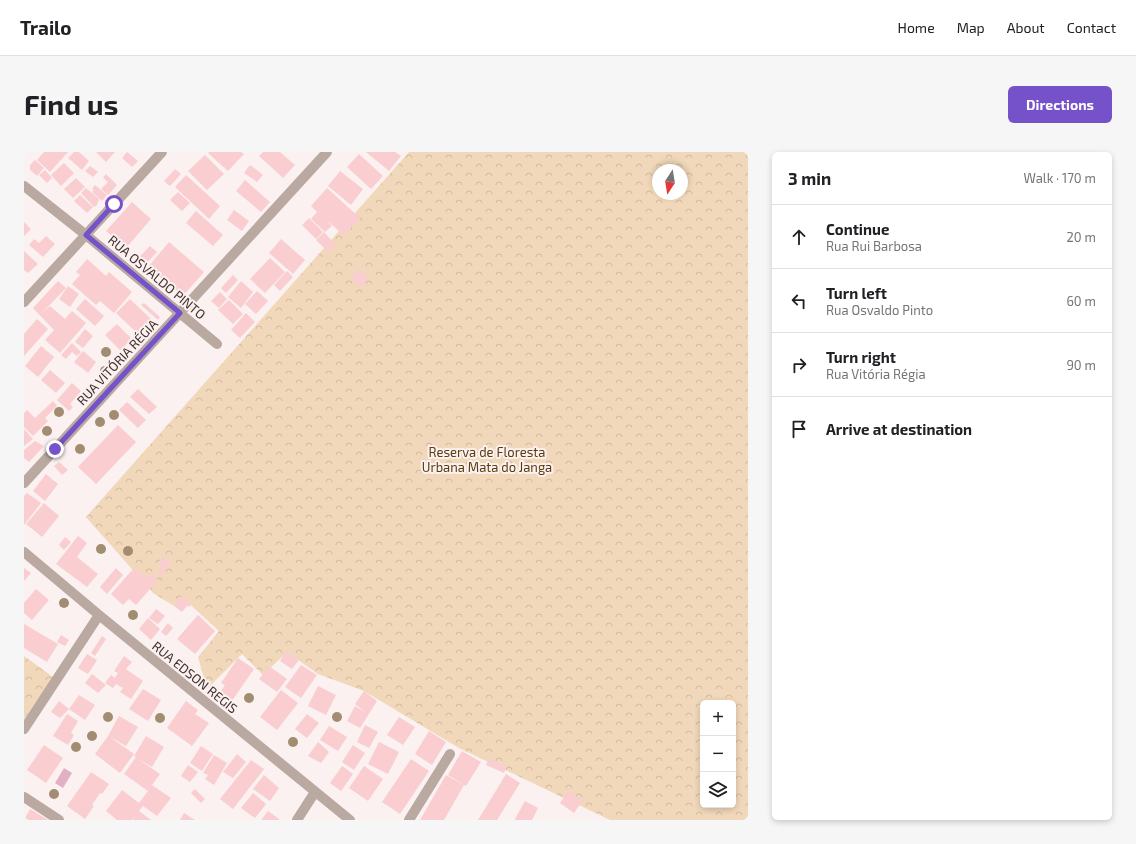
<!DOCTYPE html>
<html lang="en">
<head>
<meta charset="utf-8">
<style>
	:root { --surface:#fff; --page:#f6f6f6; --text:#202124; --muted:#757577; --line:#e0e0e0; --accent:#7551ca }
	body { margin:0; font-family:"Exo 2",sans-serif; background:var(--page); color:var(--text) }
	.controls { position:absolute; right:12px; bottom:12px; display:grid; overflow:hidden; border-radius:6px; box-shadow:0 2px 6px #0003 }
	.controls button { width:36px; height:36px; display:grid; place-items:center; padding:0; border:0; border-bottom:1px solid var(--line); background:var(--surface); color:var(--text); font:20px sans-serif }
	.compass { position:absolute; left:628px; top:12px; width:36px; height:36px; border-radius:50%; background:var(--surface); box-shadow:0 2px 6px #0003; rotate:192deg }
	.stop { position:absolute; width:12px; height:12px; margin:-9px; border:3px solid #7551ca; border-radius:50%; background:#fff }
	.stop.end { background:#7551ca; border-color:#fff; box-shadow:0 1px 4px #0008 }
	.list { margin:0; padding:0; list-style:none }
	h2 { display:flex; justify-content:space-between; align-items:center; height:52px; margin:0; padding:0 16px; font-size:17px }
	h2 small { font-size:13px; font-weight:400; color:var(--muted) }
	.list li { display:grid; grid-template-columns:26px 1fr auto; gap:12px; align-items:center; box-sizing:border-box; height:64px; padding:0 16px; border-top:1px solid var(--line) }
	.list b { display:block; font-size:15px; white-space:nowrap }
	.list p { margin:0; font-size:13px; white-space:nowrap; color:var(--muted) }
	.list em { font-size:13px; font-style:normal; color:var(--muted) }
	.icon { flex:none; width:22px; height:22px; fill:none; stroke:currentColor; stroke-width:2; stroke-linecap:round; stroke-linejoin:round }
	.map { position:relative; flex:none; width:724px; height:668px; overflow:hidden; border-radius:6px }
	header { display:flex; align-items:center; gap:24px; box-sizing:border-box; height:56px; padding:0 20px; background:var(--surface); border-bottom:1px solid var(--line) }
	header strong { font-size:19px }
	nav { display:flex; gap:22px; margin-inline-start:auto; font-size:14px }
	.intro { display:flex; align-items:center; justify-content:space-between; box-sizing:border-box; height:96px; padding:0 24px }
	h1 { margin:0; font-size:28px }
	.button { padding:10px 18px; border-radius:6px; background:var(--accent); color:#fff; font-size:14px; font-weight:700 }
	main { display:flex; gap:24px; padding:0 24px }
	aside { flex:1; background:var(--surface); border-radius:6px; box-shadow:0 2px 6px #0003 }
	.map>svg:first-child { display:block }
</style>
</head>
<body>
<header>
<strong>Trailo</strong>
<nav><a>Home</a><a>Map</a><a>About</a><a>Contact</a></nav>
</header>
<div class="intro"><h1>Find us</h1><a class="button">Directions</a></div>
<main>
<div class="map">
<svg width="724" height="668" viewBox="0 0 724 668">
	<defs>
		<pattern id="forest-crowns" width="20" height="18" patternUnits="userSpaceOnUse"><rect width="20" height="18" fill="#f2d8ba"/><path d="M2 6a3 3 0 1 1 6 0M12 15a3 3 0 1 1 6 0" fill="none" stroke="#d1baa0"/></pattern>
	</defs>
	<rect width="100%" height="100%" fill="#faf1f0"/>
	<path fill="url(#forest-crowns)" fill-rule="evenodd" d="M385,0H724V668H586L435,596L340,539L294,522L263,500L239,523L218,502L183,537L174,505L195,479L158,445L150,454L129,441L62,365ZM634,18H658V42H634ZM679,551H709V653H679Z
		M0,504L29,525L0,567Z"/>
	<path fill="#e2b0c5" d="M40,616L48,621L39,636L31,631Z"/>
	<path fill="#facdd1" d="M20,0H44L26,20L13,8Z
		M50,0H55L65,9L58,18L44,6Z
		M72,0H91L82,10Z
		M103,0L114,9L108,15L98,6Z
		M185,0H217L220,2L204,19L184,1Z
		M239,0H256L271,13L259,26L235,4Z
		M342,0H371L377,4L365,19Z
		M335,2L359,24L347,37L323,15Z
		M181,3L200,22L183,38L164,19Z
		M11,8L20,16L13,24L6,18V13Z
		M40,11L50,21L37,34L27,23Z
		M226,13L239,23L233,30L220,21Z
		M66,14L74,20L69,25L61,19Z
		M151,17L157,22L146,34L140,29Z
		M21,18L28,26L23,31L15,23Z
		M316,19L339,37L327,53L304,34Z
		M82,22L93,33L84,43L77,37L84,30L79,26Z
		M162,23L196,54L185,67L151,35Z
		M52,26L61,35L49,46L40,37Z
		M221,28L246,50L237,60L212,39Z
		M71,33L83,43L78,49L68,40L70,38L68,37Z
		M62,36L75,47L73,53L70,55L57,41Z
		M303,36L336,66L320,84L303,68L308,74L301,80L287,67L293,60L287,54Z
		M154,40L166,51L158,59L146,48Z
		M56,43L69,55L63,61L50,49Z
		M108,50L127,67L102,96L82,79Z
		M210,58L225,69L218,79L203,68Z
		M172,59L199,83L189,94L162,71Z
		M285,66L299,80L292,87L278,73Z
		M0,70L7,77L0,84Z
		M300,80L312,93L304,100L292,88Z
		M22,84L31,92L19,105L5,93L10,87L15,91Z
		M257,87L281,108L269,122L245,101Z
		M145,90L180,120L159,144L124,115Z
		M126,94L133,100L121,113L114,106Z
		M0,99L14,112L4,121L0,118Z
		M246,106L261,120L241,141L226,127Z
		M63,107L82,124L85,120L108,140L90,161L76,149L72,153L48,132L56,123L52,120Z
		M334,117L345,126L337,135L326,126Z
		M263,119L269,125L256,139L250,133Z
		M209,123L214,128L202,141L197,136Z
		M34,129L42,136L17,162L26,154L41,167L48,159L62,171L36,201L21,188L30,178L9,156Z
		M217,129L229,140L217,156L204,145Z
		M44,134L55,142L46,155L35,147Z
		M233,139L244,149L232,162L221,152Z
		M196,140L203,147L195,156L187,149Z
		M61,147L80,164L71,174L52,157Z
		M106,147L128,168L114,182L92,161Z
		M205,148L219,162L209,172L194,158Z
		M120,151L136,165L134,168L117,153Z
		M222,161L231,170L216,186L207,178Z
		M13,167L24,177L0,204V182Z
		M93,172L108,187L96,198L81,183Z
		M61,177L69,184L59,196L51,190Z
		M48,191L57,200L53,204L48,200L42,207L37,203Z
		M17,194L30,205L14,225L1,214Z
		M59,199L72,210L64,221L50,210Z
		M26,218L41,231L32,241L17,228Z
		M48,231L57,239L46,252L49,255L45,259L33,248Z
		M114,237L133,255L125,262L106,245Z
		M29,249L33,254L21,266L24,269L9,284L0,275V261L3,258L11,266Z
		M103,250L122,268L114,276L95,258Z
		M94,273L112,290L72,332L54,315Z
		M0,277L9,287L0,294Z
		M11,289L20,294L5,310L0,306V298Z
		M35,310L44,318L38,323L30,314Z
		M22,322L34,332L21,349L9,339Z
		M3,341L17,351L0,373V344Z
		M20,351L35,364L18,385L2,372Z
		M54,384L63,391L53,405L74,422L63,435L32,412Z
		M41,385L47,390L40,398L35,393Z
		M138,405L146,410L137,425L133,423L138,414L134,412Z
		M0,416L7,421L0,429Z
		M92,416L99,423L83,442L76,435Z
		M110,416L122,426L127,421L134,428L112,453L105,447L99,453L87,442Z
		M12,437L25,448L8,468L0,461V451Z
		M157,444L167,452L165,455L163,454L158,460L150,454Z
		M132,457L141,464L134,472L125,466Z
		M174,463L191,479L171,502L153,487Z
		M124,466L136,477L127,488L115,477Z
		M144,471L149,476L142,484L137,480Z
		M0,472L34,492L23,510L0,496Z
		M37,483L45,488L41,494L33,490Z
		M78,484L82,487L71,504L67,501Z
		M262,499L275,508L268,517L256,509Z
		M63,502L73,508L64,522L54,516Z
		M100,504L108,510L102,517L119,529L107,547L96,540L99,536L92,532L89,536L81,531L87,523L91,526L94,521L90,519Z
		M214,506L230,517L205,553L193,545L201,533L197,531Z
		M277,513L293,523L277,546L261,535Z
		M245,514L263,527L253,540L235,527Z
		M68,522L82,533L74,541L61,531Z
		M294,534L312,543L302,563L284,554Z
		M119,537L137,548L124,569L105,557Z
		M257,538L274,551L253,578L236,565Z
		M340,539L353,549L336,576L323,569L331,554L342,561L331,552Z
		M55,543L71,553L61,568L45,557Z
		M35,549L45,557L36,566L27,560Z
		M162,549L174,558L171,562L185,571L168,594L143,576Z
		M43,562L54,569L47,581L50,583L44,593L29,584Z
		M283,562L295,571L283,586L271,577Z
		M95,564L114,575L102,594L86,585L110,602L96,621L71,602L84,584Z
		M375,565L391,575L379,593L363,583Z
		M341,573L354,580L345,596L333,590Z
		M305,574L323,585L314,599L296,588Z
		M405,579L422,590L408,613L391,602Z
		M122,584L140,595L128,615L114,607L136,622L128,633L147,646L133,664L119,654L115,659L127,668H109L111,664L108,668H93L82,659L98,638L115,651L124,639L100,622L112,605L110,604Z
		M294,590L305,600L297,611L284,604Z
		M355,590L375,600L364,622L344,612Z
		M20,593L39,606L22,631L3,618Z
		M329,593L341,601L330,618L318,610Z
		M177,594L189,602L178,619L166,611Z
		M438,599L457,610L442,634L424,623Z
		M213,602L222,610L209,626L199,620Z
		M190,603L203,611L190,633L181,627L184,623L179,621Z
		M465,606L483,614L480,621L462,613Z
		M387,607L405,619L376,662L358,650Z
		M227,608L240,617L209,657L196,647Z
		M164,613L174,620L166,630L157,624Z
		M318,614L329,622L317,639L306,631Z
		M340,614L359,627L344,649L325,636Z
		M67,620L85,632L78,642L76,641L68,653L70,654L61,667L43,654Z
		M482,622L496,631L473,668H454Z
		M240,623L255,636L246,649L229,637Z
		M422,623L440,633L420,668H396Z
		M171,637L181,647L177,651L167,641Z
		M544,639L559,648L550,661L536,651Z
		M229,641L242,652L231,666L217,656Z
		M501,649L514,656L508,668H492L491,667Z
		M6,657L24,668H0Z
		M244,659L255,667V668H237Z
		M160,661L171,668H156Z"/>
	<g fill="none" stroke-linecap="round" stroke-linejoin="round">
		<path stroke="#b9a9a0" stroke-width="10" d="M0,34L62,83L193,192
			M0,150L138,0
			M0,331L303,0
			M0,400L75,463L326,668
			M0,577L75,463
			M0,645L35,668
			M273,668L291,640
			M385,668L426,602"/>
	</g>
	<g fill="#a38d72">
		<circle cx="82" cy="200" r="5"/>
		<circle cx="81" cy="219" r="5"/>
		<circle cx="66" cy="241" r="5"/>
		<circle cx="35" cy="260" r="5"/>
		<circle cx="90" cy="263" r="5"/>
		<circle cx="76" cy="270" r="5"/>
		<circle cx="23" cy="279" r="5"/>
		<circle cx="56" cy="297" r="5"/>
		<circle cx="77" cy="397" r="5"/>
		<circle cx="104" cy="399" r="5"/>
		<circle cx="40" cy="451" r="5"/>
		<circle cx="109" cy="463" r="5"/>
		<circle cx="225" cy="546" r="5"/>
		<circle cx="84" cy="565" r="5"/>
		<circle cx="313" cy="565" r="5"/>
		<circle cx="136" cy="566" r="5"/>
		<circle cx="68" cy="584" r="5"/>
		<circle cx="269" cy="590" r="5"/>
		<circle cx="52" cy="595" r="5"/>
		<circle cx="30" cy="642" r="5"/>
	</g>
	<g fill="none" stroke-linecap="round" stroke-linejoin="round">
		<path stroke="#7551ca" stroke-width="5" d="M31,297L156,161L62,83L90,52"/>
	</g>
	<g text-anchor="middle" stroke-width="4" stroke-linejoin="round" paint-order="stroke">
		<g font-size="13" fill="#42312e" stroke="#faf1f0">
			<text transform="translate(133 125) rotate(40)" y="5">RUA OSVALDO PINTO</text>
			<text transform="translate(93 210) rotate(-47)" y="5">RUA VITÓRIA RÉGIA</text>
			<text transform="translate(171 525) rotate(39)" y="5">RUA EDSON REGIS</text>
		</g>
		<g font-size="13" fill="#5c3b0a" stroke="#faf1f0">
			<text x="463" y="305">Reserva de Floresta<tspan x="463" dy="15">Urbana Mata do Janga</tspan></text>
		</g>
	</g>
</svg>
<div class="controls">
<button>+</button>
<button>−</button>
<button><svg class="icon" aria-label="layers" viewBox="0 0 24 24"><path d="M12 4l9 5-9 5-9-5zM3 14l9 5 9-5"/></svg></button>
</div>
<svg class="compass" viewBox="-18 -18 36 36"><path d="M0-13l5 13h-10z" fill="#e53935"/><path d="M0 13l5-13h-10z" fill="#757577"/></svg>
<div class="stop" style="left:90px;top:52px"></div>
<div class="stop end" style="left:31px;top:297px"></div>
</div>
<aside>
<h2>3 min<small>Walk · 170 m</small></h2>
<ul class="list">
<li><svg class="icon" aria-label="ahead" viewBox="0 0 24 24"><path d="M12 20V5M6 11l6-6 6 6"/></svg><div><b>Continue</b><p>Rua Rui Barbosa</p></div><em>20 m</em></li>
<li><svg class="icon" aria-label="left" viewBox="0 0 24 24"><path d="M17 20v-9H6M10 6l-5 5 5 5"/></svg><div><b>Turn left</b><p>Rua Osvaldo Pinto</p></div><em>60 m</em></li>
<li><svg class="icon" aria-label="right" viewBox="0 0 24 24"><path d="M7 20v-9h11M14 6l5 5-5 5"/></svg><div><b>Turn right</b><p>Rua Vitória Régia</p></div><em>90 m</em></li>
<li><svg class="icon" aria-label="arrive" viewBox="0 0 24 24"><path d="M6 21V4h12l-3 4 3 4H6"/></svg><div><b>Arrive at destination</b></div></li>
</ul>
</aside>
</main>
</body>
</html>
